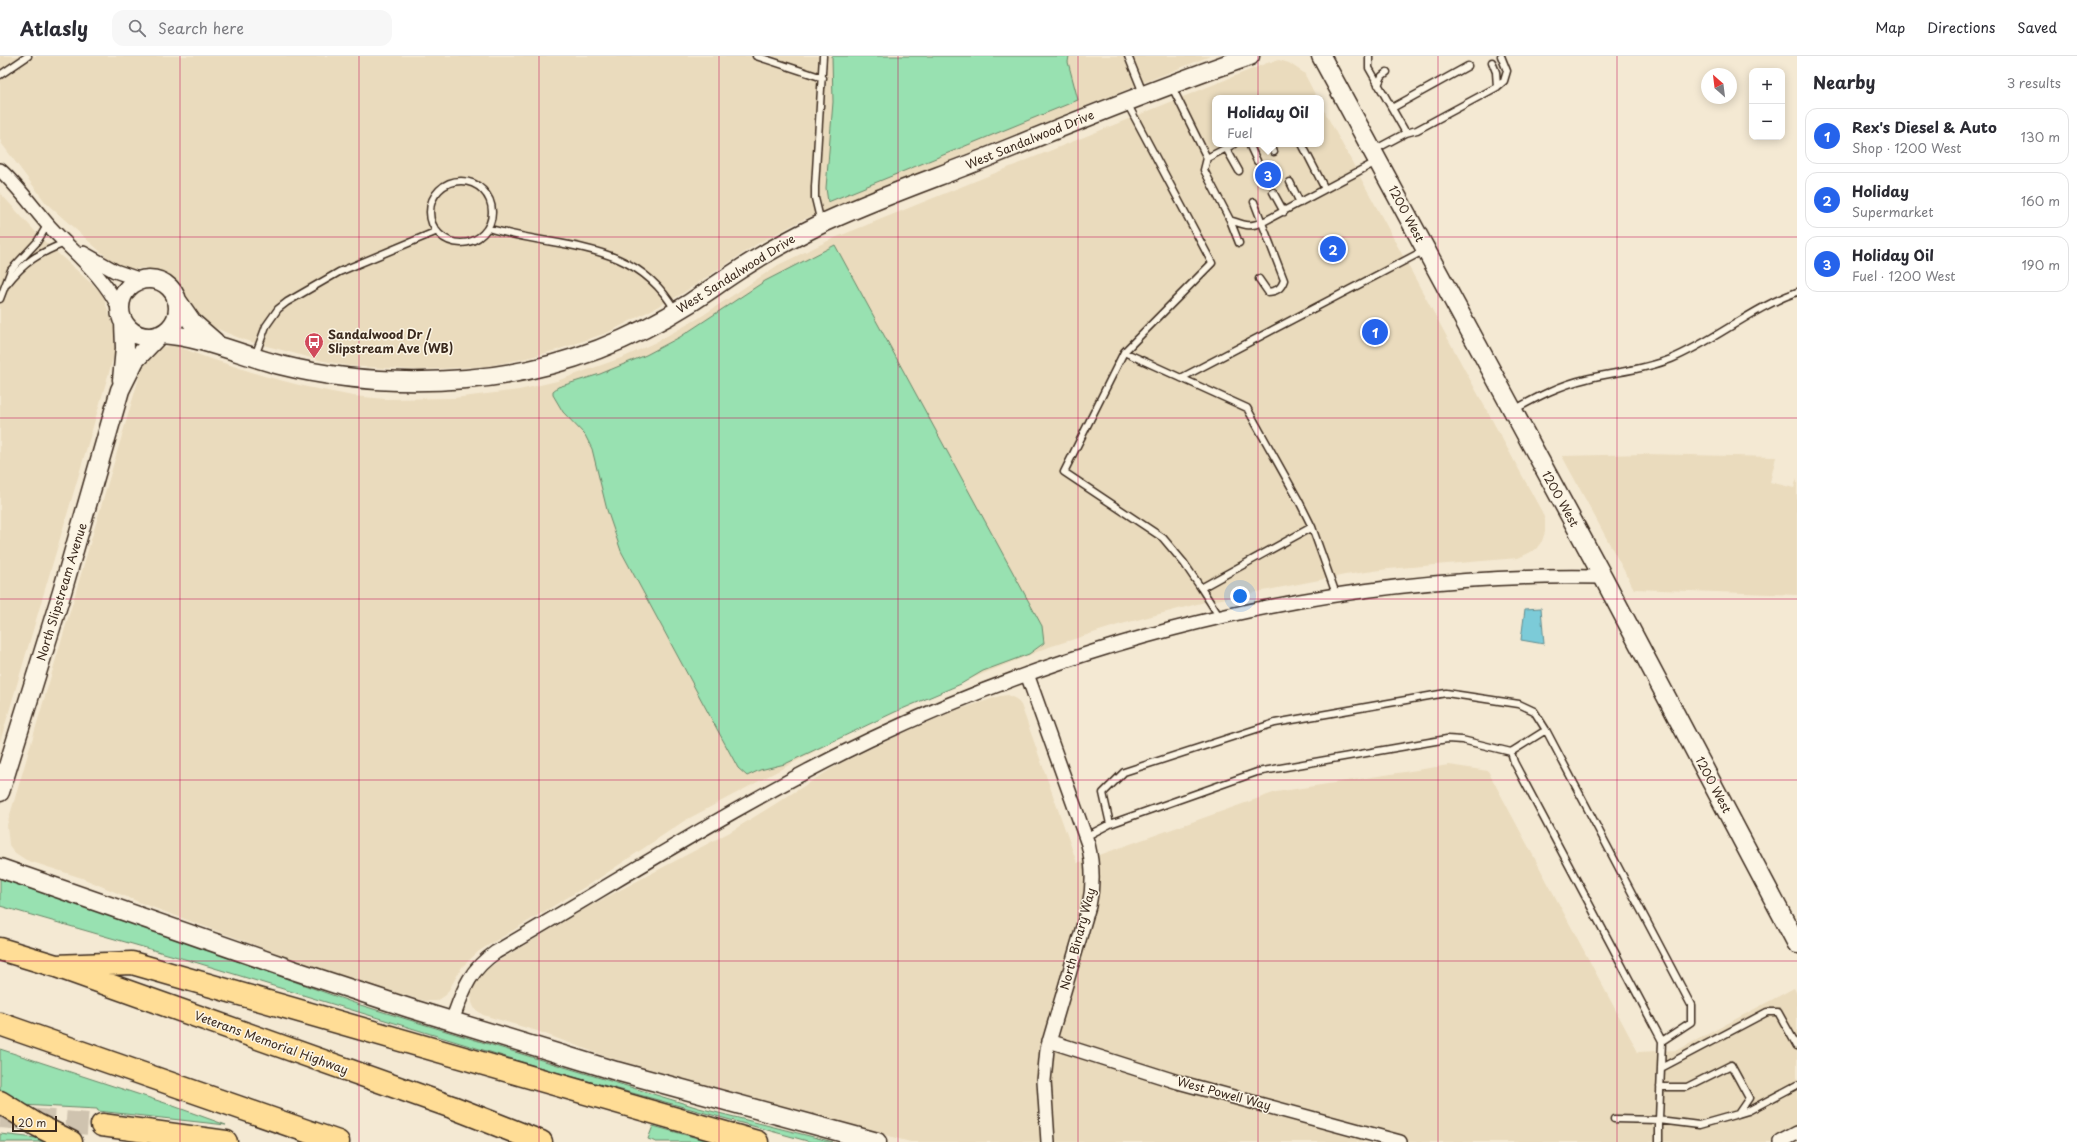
<!DOCTYPE html>
<html lang="en">
<head>
<meta charset="utf-8">
<style>
	:root { --surface:#fff; --page:#f7f7f7; --text:#2b2b33; --muted:#7c7c81; --line:#e1e1e2; --accent:#2563eb }
	body { margin:0; font-family:"Playpen Sans",sans-serif; background:var(--page); color:var(--text) }
	.controls { position:absolute; right:12px; top:12px; display:grid; overflow:hidden; border-radius:8px; box-shadow:0 2px 10px #0003 }
	.controls button { width:36px; height:36px; display:grid; place-items:center; padding:0; border:0; border-bottom:1px solid var(--line); background:var(--surface); color:var(--text); font:20px sans-serif }
	.compass { position:absolute; left:1701px; top:12px; width:36px; height:36px; border-radius:50%; background:var(--surface); box-shadow:0 2px 10px #0003; rotate:332deg }
	.scale { position:absolute; left:12px; bottom:10px; width:45px; box-sizing:border-box; padding-left:4px; border:2px solid #3b2a1e; border-top:0; font-size:11px; line-height:14px; white-space:nowrap; color:#3b2a1e; -webkit-text-stroke:3px #fcf5e5; paint-order:stroke }
	.you { position:absolute; left:1240px; top:540px; width:14px; height:14px; margin:-10px; border:3px solid #fff; border-radius:50%; background:#1a73e8; box-shadow:0 0 0 6px #1a73e833 }
	.badge { display:grid; place-items:center; width:26px; height:26px; border-radius:50%; background:var(--accent); color:#fff; font-size:13px; font-weight:700 }
	.pin { position:absolute; translate:-50% -50%; border:2px solid #fff; box-shadow:0 1px 4px #0006 }
	.popup { position:absolute; left:1212px; top:39px; width:112px; height:52px; box-sizing:border-box; display:grid; place-content:center; border-radius:8px; background:var(--surface); filter:drop-shadow(0 1px 3px #0005); font-size:13px; white-space:nowrap; color:var(--muted) }
	.popup b { font-size:15px; color:var(--text) }
	.popup::after { content:''; position:absolute; left:50%; top:100%; margin-left:-8px; border:8px solid transparent; border-top-color:var(--surface) }
	.list { margin:0; padding:0; list-style:none }
	h2 { display:flex; justify-content:space-between; align-items:center; height:52px; margin:0; padding:0 16px; font-size:17px }
	h2 small { font-size:13px; font-weight:400; color:var(--muted) }
	.list li { display:grid; grid-template-columns:26px 1fr auto; gap:12px; align-items:center; box-sizing:border-box; height:56px; margin:0 8px 8px; padding:0 8px; border:1px solid var(--line); border-radius:12px }
	.list b { display:block; font-size:15px; white-space:nowrap }
	.list p { margin:0; font-size:13px; white-space:nowrap; color:var(--muted) }
	.list em { font-size:13px; font-style:normal; color:var(--muted) }
	.icon { flex:none; width:22px; height:22px; fill:none; stroke:currentColor; stroke-width:2; stroke-linecap:round; stroke-linejoin:round }
	.map { position:relative; flex:none; width:1797px; height:1086px; overflow:hidden }
	header { display:flex; align-items:center; gap:24px; box-sizing:border-box; height:56px; padding:0 20px; background:var(--surface); border-bottom:1px solid var(--line) }
	header strong { font-size:19px }
	nav { display:flex; gap:22px; margin-inline-start:auto; font-size:14px }
	.search { width:280px; height:36px; background:var(--page); display:flex; align-items:center; gap:10px; box-sizing:border-box; padding:0 14px; border-radius:12px; color:var(--muted); font-size:15px }
	main { display:flex }
	aside { flex:1; background:var(--surface) }
	.map>svg:first-child { display:block }
</style>
</head>
<body>
<header>
<strong>Atlasly</strong>
<div class="search"><svg class="icon" aria-label="search" viewBox="0 0 24 24"><circle cx="10" cy="10" r="6"/><path d="M15 15l6 6"/></svg>Search here</div>
<nav><a>Map</a><a>Directions</a><a>Saved</a></nav>
</header>
<main>
<div class="map">
<svg width="1797" height="1086" viewBox="0 0 1797 1086">
	<rect width="100%" height="100%" fill="#f4e9d3"/>
	<filter id="ink" filterUnits="userSpaceOnUse"><feTurbulence type="fractalNoise" baseFrequency=".025" numOctaves="2"/><feDisplacementMap in="SourceGraphic" scale="8" xChannelSelector="R" yChannelSelector="G"/><feConvolveMatrix kernelMatrix="1 2 1 2 8 2 1 2 1" color-interpolation-filters="sRGB"/></filter>
	<g filter="url(#ink)">
		<path fill="#eadbbd" d="M0,0H1210L802,164L757,188L680,239L609,276L557,294L523,303L487,310L419,314L349,310L319,304L244,284L199,265L178,228L161,215L144,212L130,214L119,210L111,205L46,147L2,88L0,83Z
			M1279,4L1289,7L1304,17L1317,42H1215V88H1321V49L1542,456L1545,464V476L1542,485L1536,493L1527,498L1518,502L1388,513L1345,519L1201,547L1118,569L1049,591L958,628L897,653L851,676L684,765L598,823L479,895L462,911L446,939L437,945H424L342,921L298,905L141,847L82,822L26,804L14,796L9,789L7,769L141,315L146,303L158,292L175,289L202,300L264,320L307,331L353,340L385,343L454,342L519,334L557,325L624,301L656,286L699,262L778,209L832,183L1267,7Z
			M0,137L43,184L102,237L117,281L115,296L0,686Z
			M1644,398L1776,401L1770,426L1794,432L1797,422V539L1634,533L1562,400Z
			M1008,639L1016,643L1021,649L1077,807L1276,736L1449,709L1488,715L1638,996L1678,994L1794,932L1797,938V1086H910L610,1002L537,975L483,959L475,953L472,947L471,935L474,927L486,914L500,904L586,852L730,776L841,707L901,678L954,655L1000,640Z"/>
		<path fill="#98e1b1" stroke="#6a8668" d="M832,0H1069L1068,6L1078,44L828,146L826,132L833,46Z
			M835,189L1042,570L1044,587L1029,598L983,615L961,628L895,656L785,708L760,714L747,720L738,712L621,495L607,454L592,393L585,379L563,356L553,339V335L558,331L600,318L646,299L680,281L765,225Z
			M0,823L54,839L357,948L699,1052L833,1086H811L552,1015L188,904L0,850Z
			M0,993L165,1047L226,1069L98,1055L97,1053L21,1049L0,1037Z
			M653,1070L712,1086H656L648,1083Z
			M0,1078L36,1082L44,1086H0Z"/>
		<path fill="#7bcbd8" stroke="#618b8e" d="M1541,552L1544,588L1521,584L1525,553Z"/>
		<g fill="none" stroke-linecap="round" stroke-linejoin="round">
			<path stroke="#cfc3af" stroke-width="22" stroke-dasharray="22 11" stroke-linecap="butt" d="M0,1061L102,1069"/>
			<defs>
				<path id="lane" d="M756,0L823,22
					M1128,0L1143,37
					M1369,0V12L1406,77
					M1492,6L1496,16L1497,31
					M0,19L28,0
					M1378,29L1382,20L1387,16
					M1172,31L1207,102L1204,114L1230,164C1245,169 1248,172 1263,166L1376,106
					M1392,52L1468,10
					M1249,88L1257,105
					M1270,88L1274,96
					M1302,88L1325,133
					M1226,92L1239,115
					M1374,94L1406,77L1417,74L1497,31L1504,25L1507,15L1501,0
					M1207,102L1234,88
					M430 156a31 31 0 1 1 62 0a31 31 0 1 1-62 0Z
					M1290,126L1300,147
					M1273,136L1284,156
					M1254,146L1284,224C1281,233 1277,235 1268,236L1259,223
					M1230,164L1239,187
					M821,167L815,142V131L823,0
					M488,172C556,194 633,181 675,254
					M7,228C24,206 39,197 65,187
					M0,243L11,214L37,186L48,168
					M1124,296L1212,207L1127,47
					M255,300L266,270L278,253L287,246L339,216L435,176
					M1181,322L1425,194
					M1514,354C1537,341 1560,329 1586,323C1615,316 1643,314 1671,303C1716,284 1752,252 1797,236
					M1201,532L1184,507L1163,482L1064,416L1124,296L1247,352L1299,445L1312,471
					M1219,560L1201,532L1312,471L1336,538
					M1511,696L1514,706L1662,985L1691,966V949L1546,674
					M1085,781L1110,768L1257,716L1447,683L1462,684L1511,696L1546,674L1534,655L1519,648L1446,637L1275,667L1124,716L1103,737L1110,768
					M1661,1012L1767,956H1778L1797,990
					M1660,1031H1687L1731,1009L1749,1042L1738,1058L1699,1069L1659,1064L1662,985
					M1738,1058L1748,1055L1797,1029
					M1614,1063L1659,1064V1086"/>
				<path id="street" d="M0,114C19,131 33,152 50,171C75,198 103,219 119,252
					M83,197L115,215L141,224
					M1027,618L1088,788C1093,809 1094,828 1089,850L1047,993L1044,1025L1048,1086
					M452,965C463,935 468,915 496,896C620,824 740,746 869,684C1099,575 1348,516 1603,521
					M1049,985L1178,1026L1400,1086
					M1780,1086L1797,1077"/>
				<path id="secondary" d="M1321,0L1603,521L1797,888
					M120 252a29 29 0 1 1 58 0a29 29 0 1 1-58 0Z
					M176,243L192,266L215,286
					M162,278C203,281 241,299 280,309C340,324 405,328 466,323C547,317 622,290 690,247C707,236 722,225 739,214C763,198 789,184 815,171C869,145 927,125 983,103C1071,67 1160,31 1250,0
					M122,324L125,292L124,267
					M0,736L62,536L120,334L135,304L159,279
					M0,812L296,915L409,952L616,1015L877,1086"/>
				<path id="highway" d="M0,893L56,910L452,1051L541,1086
					M56,910L132,907L757,1086
					M0,968L338,1086
					M0,1046L37,1069L71,1086
					M102,1069L226,1086"/>
			</defs>
			<use href="#lane" stroke="#3b2a1e" stroke-width="9"/>
			<use href="#street" stroke="#3b2a1e" stroke-width="16"/>
			<use href="#secondary" stroke="#3b2a1e" stroke-width="21"/>
			<use href="#highway" stroke="#3b2a1e" stroke-width="25"/>
			<use href="#lane" stroke="#fcf5e5" stroke-width="6"/>
			<use href="#street" stroke="#fcf5e5" stroke-width="13"/>
			<use href="#secondary" stroke="#fcf5e5" stroke-width="18"/>
			<use href="#highway" stroke="#ffdd96" stroke-width="22"/>
		</g>
	</g>
	<path fill="none" stroke="#c2185b" stroke-width="1" stroke-opacity="0.55" d="M180,0V1086M359,0V1086M539,0V1086M719,0V1086M898,0V1086M1078,0V1086M1258,0V1086M1438,0V1086M1617,0V1086M0,181H1797M0,362H1797M0,543H1797M0,724H1797M0,905H1797"/>
	<defs>
		<symbol id="bus-pin" viewBox="-11 -11 22 30"><path d="M0 17L-7.5 6A9.5 9.5 0 1 1 7.5 6Z" fill="#d1495b" stroke="#fcf5e5"/><path d="M-5-6H5V4H4V6H2V4H-2V6H-4V4H-5ZM-3.5-4V0h7V-4ZM-3.5 1.2v1.5H-2V1.2ZM2 1.2v1.5H3.5V1.2Z" fill="#fff"/></symbol>
	</defs>
	<g fill-rule="evenodd">
		<use href="#bus-pin" x="303" y="275" width="22" height="30"/>
	</g>
	<g text-anchor="middle" stroke-width="3" stroke-linejoin="round" paint-order="stroke">
		<g font-size="12" fill="#3b2a1e" stroke="#fcf5e5">
			<text transform="translate(1030 84) rotate(-22)" y="4">West Sandalwood Drive</text>
			<text transform="translate(1406 158) rotate(62)" y="4">1200 West</text>
			<text transform="translate(736 218) rotate(-32)" y="4">West Sandalwood Drive</text>
			<text transform="translate(1560 443) rotate(61)" y="4">1200 West</text>
			<text transform="translate(62 536) rotate(-73)" y="4">North Slipstream Avenue</text>
			<text transform="translate(1713 729) rotate(62)" y="4">1200 West</text>
			<text transform="translate(1078 883) rotate(-75)" y="4">North Binary Way</text>
			<text transform="translate(271 987) rotate(20)" y="4">Veterans Memorial Highway</text>
			<text transform="translate(1224 1038) rotate(15)" y="4">West Powell Way</text>
		</g>
		<g font-size="12" font-weight="bold" fill="#3b2a1e" stroke="#fcf5e5" text-anchor="start">
			<text x="328" y="283">Sandalwood Dr /<tspan x="328" dy="14">Slipstream Ave (WB)</tspan></text>
		</g>
	</g>
</svg>
<div class="controls">
<button>+</button>
<button>−</button>
</div>
<svg class="compass" viewBox="-18 -18 36 36"><path d="M0-13l5 13h-10z" fill="#e53935"/><path d="M0 13l5-13h-10z" fill="#7c7c81"/></svg>
<div class="scale">20 m</div>
<div class="you"></div>
<div class="pin badge" style="left:1375px;top:276px">1</div>
<div class="pin badge" style="left:1333px;top:193px">2</div>
<div class="pin badge" style="left:1268px;top:119px">3</div>
<div class="popup"><b>Holiday Oil</b>Fuel</div>
</div>
<aside>
<h2>Nearby<small>3 results</small></h2>
<ul class="list">
<li><span class="badge">1</span><div><b>Rex's Diesel &amp; Auto</b><p>Shop · 1200 West</p></div><em>130 m</em></li>
<li><span class="badge">2</span><div><b>Holiday</b><p>Supermarket</p></div><em>160 m</em></li>
<li><span class="badge">3</span><div><b>Holiday Oil</b><p>Fuel · 1200 West</p></div><em>190 m</em></li>
</ul>
</aside>
</main>
</body>
</html>
